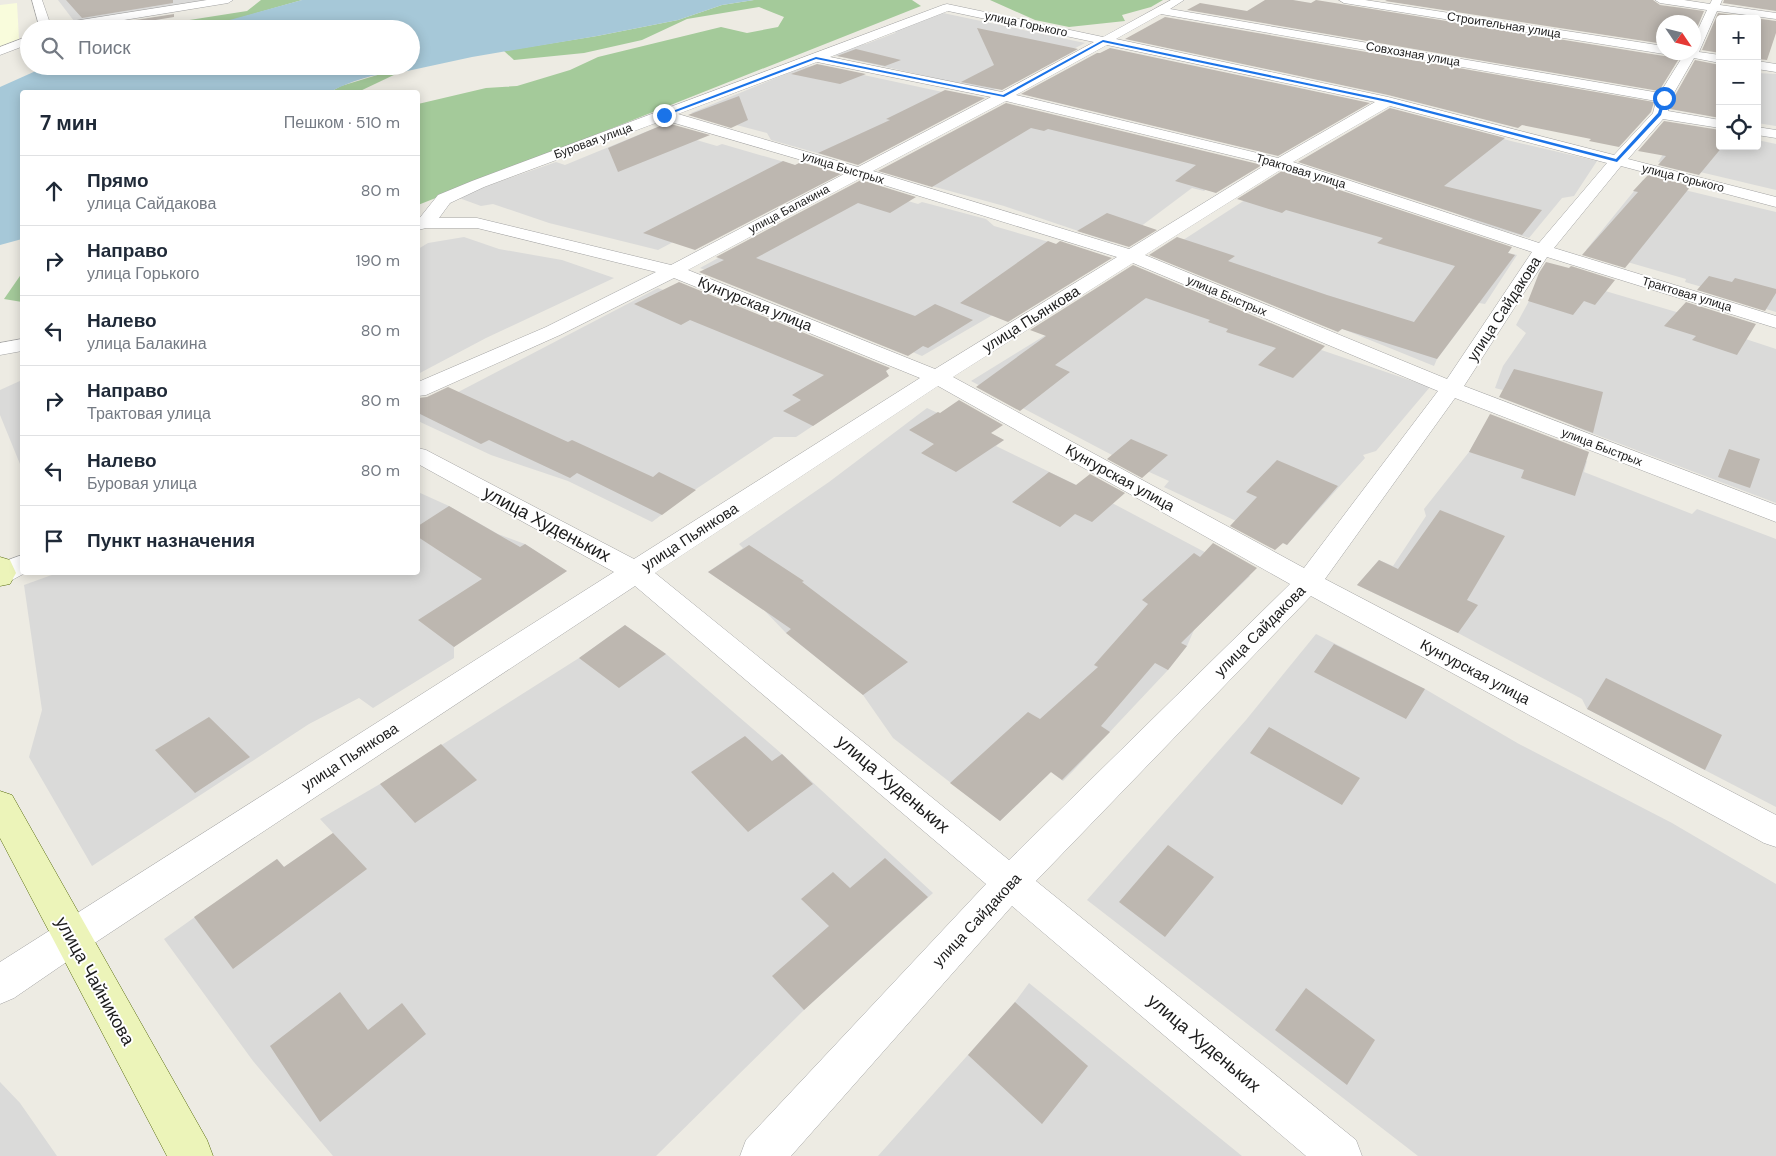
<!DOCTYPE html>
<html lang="ru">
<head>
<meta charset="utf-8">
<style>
	:root { --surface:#fff; --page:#f2f2f3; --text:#1f2937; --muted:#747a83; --line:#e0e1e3 }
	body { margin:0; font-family:"DM Sans",sans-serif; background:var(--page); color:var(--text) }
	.controls { position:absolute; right:15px; top:15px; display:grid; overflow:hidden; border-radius:5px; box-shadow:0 2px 12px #0003 }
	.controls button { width:45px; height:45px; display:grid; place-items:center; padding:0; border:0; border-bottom:1px solid var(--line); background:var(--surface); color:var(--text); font:25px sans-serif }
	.compass { position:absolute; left:1656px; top:15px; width:45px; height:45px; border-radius:50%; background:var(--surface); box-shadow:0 2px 12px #0003; rotate:125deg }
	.stop { position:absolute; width:15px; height:15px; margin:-11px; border:4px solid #1a73e8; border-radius:50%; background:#fff }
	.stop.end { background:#1a73e8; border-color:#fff; box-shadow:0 1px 5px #0008 }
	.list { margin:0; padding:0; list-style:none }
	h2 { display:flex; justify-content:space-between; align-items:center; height:65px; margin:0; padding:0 20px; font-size:21px }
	h2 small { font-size:16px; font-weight:400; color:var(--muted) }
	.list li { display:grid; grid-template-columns:32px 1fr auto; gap:15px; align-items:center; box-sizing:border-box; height:70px; padding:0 20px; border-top:1px solid var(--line) }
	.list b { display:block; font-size:19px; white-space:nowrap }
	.list p { margin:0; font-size:16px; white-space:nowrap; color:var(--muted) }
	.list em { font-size:16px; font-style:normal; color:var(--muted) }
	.icon { flex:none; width:28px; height:28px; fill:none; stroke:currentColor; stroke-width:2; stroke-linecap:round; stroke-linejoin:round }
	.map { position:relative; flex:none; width:1776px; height:1156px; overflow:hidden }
	.search { position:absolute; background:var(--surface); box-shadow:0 2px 12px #0003; left:20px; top:20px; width:400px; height:55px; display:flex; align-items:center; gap:12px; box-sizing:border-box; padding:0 18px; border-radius:28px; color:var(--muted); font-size:19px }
	.panel { position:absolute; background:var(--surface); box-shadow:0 2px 12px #0003; left:20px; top:90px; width:400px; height:485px; border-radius:5px }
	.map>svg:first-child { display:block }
</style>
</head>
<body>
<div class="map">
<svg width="1776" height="1156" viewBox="0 0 1776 1156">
	<rect width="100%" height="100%" fill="#edebe3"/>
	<path fill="#dadad9" d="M58,0H211L74,21Z
		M943,13L1085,43L992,91L833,55L857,45L866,44L895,33L898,29Z
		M822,66L975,99L853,163L771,140L767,133L691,113L803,67Z
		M1757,73L1776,74V126L1757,123Z
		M1006,107L1240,163L1204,191L1192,188L1136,230L1111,242L1004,206L910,180Z
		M1454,126L1515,142L1597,161L1574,196L1562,198L1529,238L1485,225L1433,204Z
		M655,128L717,146L722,144L822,173L768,192L658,250L549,223L493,204L481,206L459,198L484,187L556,162L565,165Z
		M1680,128L1720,146H1757V140L1776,144V190L1658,162Z
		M1276,180L1472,244L1517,255L1485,304L1473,302L1470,306L1474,310L1437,359L1434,366L1160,255Z
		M1643,180L1776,212V312L1766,309L1767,306L1685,282L1686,279L1586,250Z
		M868,189L918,204L922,202L986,219L994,226L1056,244L1003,309L922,356L842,322L700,268L760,235Z
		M464,237L499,249L562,260L614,278L486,338L418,374V249L428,243Z
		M1130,275L1286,338L1430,387L1376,451L1363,455L1365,458L1287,545L1164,487L1169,481L1112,455L971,381L1044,336Z
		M1551,275L1690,316L1706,326L1776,349V503L1573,426L1581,411L1495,388L1503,366L1526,333L1516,325L1529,301Z
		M658,288L755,324L861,394L796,437H774L696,489L652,522L568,481L491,455L418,421V413Z
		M22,380V469L0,415V390Z
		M927,408L957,422L962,418L1004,440L996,446L1097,495L1250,576L1194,630L1187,646L1168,670L1073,771L1063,781L1051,772L1000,821L893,738L863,695L786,633L763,609L708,572L743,548L739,544L829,482Z
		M1481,431L1535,448L1537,445L1587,461L1584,472L1692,514L1697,509L1776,539V807L1587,709L1582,699L1458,633L1357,585L1379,560L1393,566L1426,516L1424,509L1469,452Z
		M418,492L449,506L498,534L525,544L567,571L454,647V658L373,708L359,698L309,724L92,866L29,757L42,710L24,585L60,572H418Z
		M625,625L666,654L782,754L933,893L804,1010L656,1156H333L253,1061L164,939L277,859L284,867L333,833L320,819L380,784L579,658Z
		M1316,634L1425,689L1519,744L1672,823L1776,884V1156H1418L1087,900L1246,720Z
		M1029,983L1242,1156H878L1015,1002Z
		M0,1082L20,1103L57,1156H0Z"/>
	<path fill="#f9fcdc" d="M17,3L19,39L0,47V5Z"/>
	<path fill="#a4ca9a" d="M261,0H302L212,26L197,29H155L183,21L247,11Z
		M754,0H912L921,6L418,205V104L486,88L517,86L570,70L598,57L721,27L747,33L778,27L784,17L759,7L687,19L642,40L584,53L514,60L504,51L597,36L678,20L722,5Z
		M990,0H1163L1151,7L1122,15L1125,21L1069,27L1035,20Z
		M384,73H398L358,92H330L341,86Z
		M22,273V302L4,299Z"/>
	<path fill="#a6c8d8" d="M302,0H754L722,5L678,20L597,36L472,57L398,73C375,73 350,81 330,92H22V239L0,245V87L47,66H411V29H197Z"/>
	<path fill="#bdb7b0" d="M66,0H173V3L82,18Z
		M1265,0H1293L1311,3L1316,0L1664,56L1671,52L1680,57L1659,91L1187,10L1200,3L1247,11Z
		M1387,0H1653L1660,5L1704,11L1694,35V22H1664V44L1385,1Z
		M1724,0H1776V11L1723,3Z
		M1718,13L1776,21V33L1767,60L1757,59V19H1720V53L1702,50Z
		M174,14V17L131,24L136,29L91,27Z
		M1165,17L1654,102L1651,112L1619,147L1589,141L1591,139L1522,125L1518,128L1388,95L1125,39Z
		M977,28L1078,49L1002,90L961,82L994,65Z
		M1110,48L1370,103L1278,156L1021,94L1097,53H1100Z
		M856,49L901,60L885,66L837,56Z
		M1695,60L1720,65V118L1670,109L1673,99Z
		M817,64L866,74L840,84L791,74Z
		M945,90L985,98L858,165L818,153L890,120L886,119Z
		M739,96L748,120L731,128L688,115Z
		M1006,103L1262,165L1216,193L1175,181L1196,165L1048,129L1044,131L1031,128L932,187L878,171Z
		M1390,108L1505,138L1444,186L1542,210L1522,235L1298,162Z
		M1664,121L1720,130V146H1723L1699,175L1658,165L1666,156L1638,151Z
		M667,123L710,135L618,172L608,148Z
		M783,161L795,165L801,162L841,174L695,250L643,233Z
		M1282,171L1512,247L1508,253L1515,255L1437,359L1342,329L1338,332L1149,255L1177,237L1235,256L1228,261L1327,295L1414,322L1455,266L1377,243L1383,238L1286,210L1282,213L1237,199Z
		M1648,175L1691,186L1625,268L1582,255L1638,192L1633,191Z
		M861,180L916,197L890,213L858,203L756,258L915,316L935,304L973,320L928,348L923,346L908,356L699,272L724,260L716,257Z
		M1107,213L1157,230L1129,247L1077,231Z
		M1048,241L1056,244L1060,241L1112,258L1008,322L960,303Z
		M1546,262L1569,268L1571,266L1615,280L1595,305L1584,301L1573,315L1528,301L1539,273Z
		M1133,265L1325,346L1293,378L1258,365L1276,348L1226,332L1228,329L1208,322L1210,320L1146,298L1055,365L1070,372L1020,411L976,387L1046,336L1030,330Z
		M1709,276L1732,282L1735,278L1776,289V293L1765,311L1697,290Z
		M679,282L890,368L886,371L889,376L813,426L783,411L801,400L792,395L824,375L690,320L681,325L634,304Z
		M1686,302L1756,324L1737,355L1692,340L1696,336L1664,326Z
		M1514,369L1603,392L1593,433L1499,397Z
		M448,387L568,442L572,440L653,477L659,472L696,490L662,515L577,473L570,478L489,440L481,444L418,413V398L427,397Z
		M959,400L1003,425L991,433L1004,440L956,472L921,453L934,444L909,430L938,412L940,413Z
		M1490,414L1589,452L1575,496L1521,478L1524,470L1469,452Z
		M1131,439L1168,455L1142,478L1107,459Z
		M1729,449L1760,459L1750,488L1718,477Z
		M1277,460L1338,486L1287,545L1283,543L1275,550L1230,526L1257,497L1246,492Z
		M1049,472L1076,485L1090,474L1125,493L1092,522L1075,514L1060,527L1012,502Z
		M449,506L520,547L525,544L567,571L454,647L418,620L482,579L418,537V526Z
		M1440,510L1505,536L1467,600L1478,605L1458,633L1357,585L1379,560L1398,569Z
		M1213,543L1257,568L1181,643L1187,646L1168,670L1155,663L1101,726L1110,732L1062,780L1051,772L1000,821L950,783L1028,712L1040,719L1098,667L1094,665L1148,604L1142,600L1194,553L1200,557Z
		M749,545L804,581L802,582L908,662L863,695L786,633L791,629L708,572Z
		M625,625L666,654L619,688L579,658Z
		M1334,644L1425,689L1406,719L1314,672Z
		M1606,678L1722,735L1705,770L1587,709Z
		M209,717L250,757L195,793L155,750Z
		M1269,727L1360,778L1342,805L1250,753Z
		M745,736L772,761L782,754L813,784L748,832L691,772Z
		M441,744L477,780L415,823L380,784Z
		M333,833L367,869L233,969L194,917L277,859L284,867Z
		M1168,845L1214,877L1165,937L1119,902Z
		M885,858L928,897L804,1010L772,976L829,926L801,899L833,872L850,888Z
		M1306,988L1375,1040L1347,1085L1275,1030Z
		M340,992L368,1030L402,1003L426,1034L320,1122L270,1046Z
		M1015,1002L1088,1066L1042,1124L968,1055Z"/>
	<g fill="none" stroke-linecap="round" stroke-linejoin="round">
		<defs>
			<path id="street" d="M32,0H42L52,29H40Z
				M207,0H233L228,3L69,29H52L68,22Z
				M1171,0H1184L1170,9L1660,93L1683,56L1673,52H1694V38L1707,10L1660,3L1655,0H1684L1710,4L1712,0H1722L1720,5L1776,13V19L1717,11L1699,52L1720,55V63L1694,58L1671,98L1668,111L1720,120V128L1663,119L1628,159L1776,197V207L1621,166L1554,248L1776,316V328L1547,257L1464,386L1776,505V522L1455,398L1325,579L1776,815V847L1764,843L1311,596L1036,881L1356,1140L1362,1156H1306L1012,906L791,1156H740L746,1140L986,884L635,586L84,950L14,998L0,1004V962L614,572L418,464V448L426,450L634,559L920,378L674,278L560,335L426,395L418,396V382L546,327L656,272L477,228H426L418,230V220L438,195L472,181L943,5L947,4L1103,37ZM948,11L1094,42L1002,92L830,57ZM1161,14L1656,101L1653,113L1614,155L1388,97L1116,39ZM1107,45L1375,102L1278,158L1016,95ZM817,62L991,97L858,167L678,114ZM1006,101L1267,164L1129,249L873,171ZM1390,106L1607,163L1539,243L1293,162ZM664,120L846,173L671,265L477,218H439L450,203L484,187ZM1282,169L1532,252L1447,379L1145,255ZM861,178L1117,257L935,369L688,270ZM1133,263L1438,391L1304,568L953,377ZM938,386L1290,584L1009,860L655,573Z
				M1339,0H1365L1664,46V52H1668L1664,54L1344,3Z
				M29,36V44L0,55V47Z
				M1757,61L1776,64V72L1757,69Z
				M1757,127L1776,130V138L1757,135Z
				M22,339V351L0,355V343Z
				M22,555V572H27L12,580L0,582V563Z"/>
			<path id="secondary" d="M0,557L10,560L16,573L10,584L0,586Z
				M0,791L12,795L207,1140L213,1156H167L0,838Z"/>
		</defs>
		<use href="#street" stroke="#a3a3a3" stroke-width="1"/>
		<use href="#secondary" stroke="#576b0c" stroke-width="1"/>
		<use href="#street" fill="#fff" fill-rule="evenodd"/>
		<use href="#secondary" fill="#ecf4b9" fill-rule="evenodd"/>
	</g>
	<path fill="#1a73e8" d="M1103,40L1388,100L1616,159L1658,113L1663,97L1666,98L1661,115L1617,162L1387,102L1103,42L1004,97L816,59L665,116L662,115L816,57L1003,95Z"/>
	<g text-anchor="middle" stroke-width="4" stroke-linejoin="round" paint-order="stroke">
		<g font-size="12" fill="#1c1c1c" stroke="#fff">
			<text transform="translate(1026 24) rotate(12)" y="4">улица Горького</text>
			<text transform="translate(1504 25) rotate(9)" y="4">Строительная улица</text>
			<text transform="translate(1413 54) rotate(10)" y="4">Совхозная улица</text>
			<text transform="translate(593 141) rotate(-20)" y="4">Буровая улица</text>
			<text transform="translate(843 168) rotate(17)" y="4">улица Быстрых</text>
			<text transform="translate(1301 171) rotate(17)" y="4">Трактовая улица</text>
			<text transform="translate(1683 178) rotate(14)" y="4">улица Горького</text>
			<text transform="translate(789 209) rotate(-28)" y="4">улица Балакина</text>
			<text transform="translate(1687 294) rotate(17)" y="4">Трактовая улица</text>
			<text transform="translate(1227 296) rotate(23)" y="4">улица Быстрых</text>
			<text transform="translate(1602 447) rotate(21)" y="4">улица Быстрых</text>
		</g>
		<g font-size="15" fill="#1c1c1c" stroke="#fff">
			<text transform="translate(755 304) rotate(22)" y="5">Кунгурская улица</text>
			<text transform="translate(1504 309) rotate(-57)" y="5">улица Сайдакова</text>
			<text transform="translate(1031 319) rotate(-32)" y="5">улица Пьянкова</text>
			<text transform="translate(1120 478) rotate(29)" y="5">Кунгурская улица</text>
			<text transform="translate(690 537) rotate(-33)" y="5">улица Пьянкова</text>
			<text transform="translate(1260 631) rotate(-45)" y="5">улица Сайдакова</text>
			<text transform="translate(1475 672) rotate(28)" y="5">Кунгурская улица</text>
			<text transform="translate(350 757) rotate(-33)" y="5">улица Пьянкова</text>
			<text transform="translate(977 920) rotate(-47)" y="5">улица Сайдакова</text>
		</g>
		<g font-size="18" fill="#1c1c1c" stroke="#fff">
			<text transform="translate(547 524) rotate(28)" y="6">улица Худеньких</text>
			<text transform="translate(893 784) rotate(40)" y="6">улица Худеньких</text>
			<text transform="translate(95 981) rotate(61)" y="6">улица Чайникова</text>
			<text transform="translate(1204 1043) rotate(40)" y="6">улица Худеньких</text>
		</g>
	</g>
</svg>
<div class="controls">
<button>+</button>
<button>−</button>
<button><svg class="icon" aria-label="locate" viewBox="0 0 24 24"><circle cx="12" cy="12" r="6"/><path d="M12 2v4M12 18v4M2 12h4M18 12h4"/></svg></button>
</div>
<svg class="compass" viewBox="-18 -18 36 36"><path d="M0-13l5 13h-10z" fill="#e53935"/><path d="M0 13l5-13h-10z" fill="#747a83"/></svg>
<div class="stop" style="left:1664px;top:98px"></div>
<div class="stop end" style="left:664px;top:115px"></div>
<div class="search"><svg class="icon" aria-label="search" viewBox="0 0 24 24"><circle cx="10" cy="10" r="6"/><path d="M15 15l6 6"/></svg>Поиск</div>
<section class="panel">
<h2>7 мин<small>Пешком · 510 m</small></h2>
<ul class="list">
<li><svg class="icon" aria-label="ahead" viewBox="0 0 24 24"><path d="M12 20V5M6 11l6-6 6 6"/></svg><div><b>Прямо</b><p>улица Сайдакова</p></div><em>80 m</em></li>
<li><svg class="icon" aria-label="right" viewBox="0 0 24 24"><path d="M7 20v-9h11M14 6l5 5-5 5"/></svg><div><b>Направо</b><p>улица Горького</p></div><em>190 m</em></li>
<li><svg class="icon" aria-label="left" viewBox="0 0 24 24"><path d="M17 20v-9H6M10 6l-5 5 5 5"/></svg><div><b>Налево</b><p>улица Балакина</p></div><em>80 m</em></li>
<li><svg class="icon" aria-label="right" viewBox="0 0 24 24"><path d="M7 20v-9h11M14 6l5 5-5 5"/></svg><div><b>Направо</b><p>Трактовая улица</p></div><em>80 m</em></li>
<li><svg class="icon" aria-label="left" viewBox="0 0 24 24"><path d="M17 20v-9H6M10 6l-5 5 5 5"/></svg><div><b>Налево</b><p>Буровая улица</p></div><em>80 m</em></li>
<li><svg class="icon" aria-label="arrive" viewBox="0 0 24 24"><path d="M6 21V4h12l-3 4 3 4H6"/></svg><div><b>Пункт назначения</b></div></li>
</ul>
</section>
</div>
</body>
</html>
